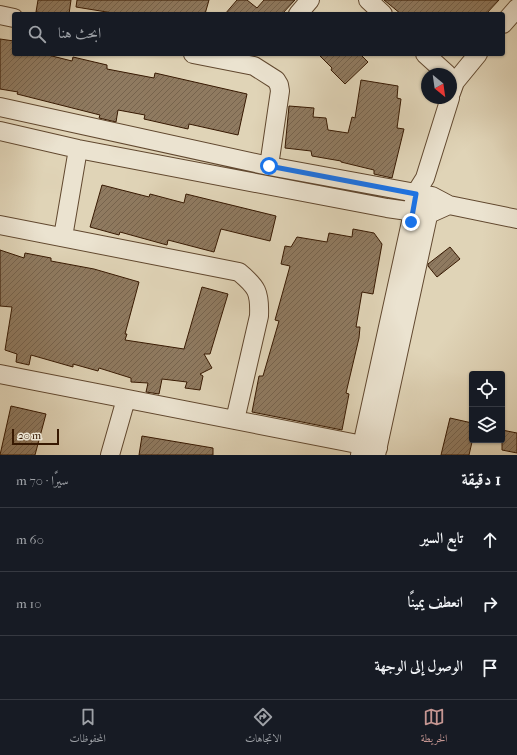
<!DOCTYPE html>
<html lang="ar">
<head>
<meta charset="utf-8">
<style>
	:root { --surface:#171b24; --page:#20242c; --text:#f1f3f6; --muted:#9ea1a6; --line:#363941; --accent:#c59692 }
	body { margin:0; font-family:"IM FELL French Canon",Amiri,serif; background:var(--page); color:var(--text); direction:rtl }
	.controls { position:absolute; right:12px; bottom:12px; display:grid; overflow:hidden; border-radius:4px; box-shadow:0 1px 3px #0004 }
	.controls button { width:36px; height:36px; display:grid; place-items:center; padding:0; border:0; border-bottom:1px solid var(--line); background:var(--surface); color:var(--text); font:20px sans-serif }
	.compass { position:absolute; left:421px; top:68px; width:36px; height:36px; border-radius:50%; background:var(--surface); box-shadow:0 1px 3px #0004; rotate:151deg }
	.scale { position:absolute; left:12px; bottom:10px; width:47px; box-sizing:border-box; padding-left:4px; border:2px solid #371902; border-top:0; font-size:11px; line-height:14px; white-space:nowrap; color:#371902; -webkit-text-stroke:3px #ebe3d0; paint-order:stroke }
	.stop { position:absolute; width:12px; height:12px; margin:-9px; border:3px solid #1a73e8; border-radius:50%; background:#fff }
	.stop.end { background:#1a73e8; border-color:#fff; box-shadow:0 1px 4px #0008 }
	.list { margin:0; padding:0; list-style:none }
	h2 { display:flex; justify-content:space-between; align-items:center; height:52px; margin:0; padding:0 16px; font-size:17px }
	h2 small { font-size:13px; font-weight:400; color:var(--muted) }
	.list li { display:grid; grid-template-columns:26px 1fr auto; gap:12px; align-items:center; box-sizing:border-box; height:64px; padding:0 16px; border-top:1px solid var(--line) }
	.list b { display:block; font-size:15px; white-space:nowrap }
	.list em { font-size:13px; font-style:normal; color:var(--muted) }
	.icon { flex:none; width:22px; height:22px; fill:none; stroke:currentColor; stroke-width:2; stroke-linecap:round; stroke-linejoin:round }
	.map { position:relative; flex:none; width:517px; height:455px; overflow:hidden; direction:ltr }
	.search { position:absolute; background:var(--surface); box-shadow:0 1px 3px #0004; left:12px; right:12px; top:12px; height:44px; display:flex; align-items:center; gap:10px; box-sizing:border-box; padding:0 14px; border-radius:4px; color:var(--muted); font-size:15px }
	.sheet { height:244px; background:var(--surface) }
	nav { display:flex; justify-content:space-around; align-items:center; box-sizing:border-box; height:56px; border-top:1px solid var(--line); background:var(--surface); font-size:11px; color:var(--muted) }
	nav a { display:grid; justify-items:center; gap:2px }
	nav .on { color:var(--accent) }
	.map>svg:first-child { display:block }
</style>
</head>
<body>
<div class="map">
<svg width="517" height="455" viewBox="0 0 517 455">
	<defs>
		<pattern id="building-hatch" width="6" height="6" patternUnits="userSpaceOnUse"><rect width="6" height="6" fill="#8f7a60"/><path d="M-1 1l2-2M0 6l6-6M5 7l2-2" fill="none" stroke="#76634d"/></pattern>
	</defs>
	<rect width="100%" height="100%" fill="#e0d4b7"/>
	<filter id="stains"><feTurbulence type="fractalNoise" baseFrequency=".005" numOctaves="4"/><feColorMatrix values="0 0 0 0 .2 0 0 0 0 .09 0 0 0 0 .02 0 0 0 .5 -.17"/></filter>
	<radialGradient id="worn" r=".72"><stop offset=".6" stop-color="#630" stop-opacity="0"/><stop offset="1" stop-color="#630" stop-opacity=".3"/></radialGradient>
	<path fill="url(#building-hatch)" stroke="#371902" d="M38,0H71L69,14H52L36,12Z
		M77,0H209L205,14H119L76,7Z
		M237,0H247L257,8L264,0H295L282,14H225Z
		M384,0H499L486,14H401Z
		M0,39L14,41V54H44L72,61L73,57L107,65V69L154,78L155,73L247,94L238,135L189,124L188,129L144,119L145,115L118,110L116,122L99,118L100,115L17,94L18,92L0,89Z
		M318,54H360L368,62L345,84L331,70L332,68Z
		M361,80L398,86L397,98L401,99L397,128L404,129L392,178L374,174V170L341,162V161L312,156L311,151L285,148L289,106L314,108L313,117L326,118L328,130L348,133L352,117L355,118Z
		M102,185L149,197L150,194L184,203L186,194L276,216L270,241L221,229L214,252L168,240L167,245L120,232L119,235L90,227Z
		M353,229L374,233L382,244L373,294L362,292L356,327H360L359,338L346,393L349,394L342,430L252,412L259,376H263L279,321L275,320L290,266L281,264L285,246L291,247L297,237L327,242L329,233L352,237Z
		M450,247L460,259L437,277L428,266V264Z
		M0,250L24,258L25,253L51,258V261L94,269L139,282L125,334H127L125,340L184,349L202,287L228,294L210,354H204L212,368L200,374L203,376L200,390L185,388L187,382L162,379L159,394L146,392L148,383L131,382V378L99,368L98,371L73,364V367L31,355L29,365L16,362L17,354L5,350L12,307L0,306Z
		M11,406L46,414L35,455H0Z
		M450,418L472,423V442L469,455H441Z
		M502,430L517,433V453L502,450Z
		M142,436L213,448V455H139Z"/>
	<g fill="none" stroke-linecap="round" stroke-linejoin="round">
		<defs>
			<path id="minor" d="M368,0L383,14
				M298,14L310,0
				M0,15L14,18
				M503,24L517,8
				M193,54L254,66L276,80L279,85L280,91L269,166
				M425,54L447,74
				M451,93L455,82L478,54
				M0,107L269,166L432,196L449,205L517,219
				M0,131L78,149L387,208L429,214L449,205
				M0,225L239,272C257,287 260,292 259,316L235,420
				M63,237L78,149
				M0,374L378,448
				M110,455L126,399
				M360,455L411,222L415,194L425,178L450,98
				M376,455L431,202"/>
		</defs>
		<use href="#minor" stroke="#61482f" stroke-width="20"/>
		<use href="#minor" stroke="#ebe3d0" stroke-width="18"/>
	</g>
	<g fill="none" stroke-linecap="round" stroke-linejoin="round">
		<path stroke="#1a73e8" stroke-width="5" d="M269,166L416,194L411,222"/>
	</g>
	<rect width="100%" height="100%" filter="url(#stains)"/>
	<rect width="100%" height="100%" fill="url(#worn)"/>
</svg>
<div class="controls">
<button><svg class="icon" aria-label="locate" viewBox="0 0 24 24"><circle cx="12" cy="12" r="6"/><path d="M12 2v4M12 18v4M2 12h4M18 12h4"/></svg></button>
<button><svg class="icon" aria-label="layers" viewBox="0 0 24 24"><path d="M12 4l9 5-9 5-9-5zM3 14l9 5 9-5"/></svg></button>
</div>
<svg class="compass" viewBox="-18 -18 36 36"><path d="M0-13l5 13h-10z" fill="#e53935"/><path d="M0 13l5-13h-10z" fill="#9ea1a6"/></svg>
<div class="scale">20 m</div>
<div class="stop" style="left:269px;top:166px"></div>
<div class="stop end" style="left:411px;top:222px"></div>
<div class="search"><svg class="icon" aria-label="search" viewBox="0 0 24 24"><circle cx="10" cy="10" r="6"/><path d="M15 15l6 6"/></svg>ابحث هنا</div>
</div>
<section class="sheet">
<h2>1 دقيقة<small>سيرًا · 70 m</small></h2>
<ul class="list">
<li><svg class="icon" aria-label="ahead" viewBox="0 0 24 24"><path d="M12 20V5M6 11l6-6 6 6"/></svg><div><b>تابع السير</b></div><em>60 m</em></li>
<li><svg class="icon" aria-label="right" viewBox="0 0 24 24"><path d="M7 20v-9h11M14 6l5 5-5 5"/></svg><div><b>انعطف يمينًا</b></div><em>10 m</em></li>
<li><svg class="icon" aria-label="arrive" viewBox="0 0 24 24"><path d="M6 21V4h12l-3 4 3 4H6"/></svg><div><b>الوصول إلى الوجهة</b></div></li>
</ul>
</section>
<nav>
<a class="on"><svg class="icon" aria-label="map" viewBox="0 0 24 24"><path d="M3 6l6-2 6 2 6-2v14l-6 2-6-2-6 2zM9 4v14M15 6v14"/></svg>الخريطة</a>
<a><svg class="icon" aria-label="directions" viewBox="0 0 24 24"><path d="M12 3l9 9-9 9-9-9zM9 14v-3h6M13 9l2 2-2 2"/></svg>الاتجاهات</a>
<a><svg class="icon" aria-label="saved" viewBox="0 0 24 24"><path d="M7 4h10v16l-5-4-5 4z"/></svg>المحفوظات</a>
</nav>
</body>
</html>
